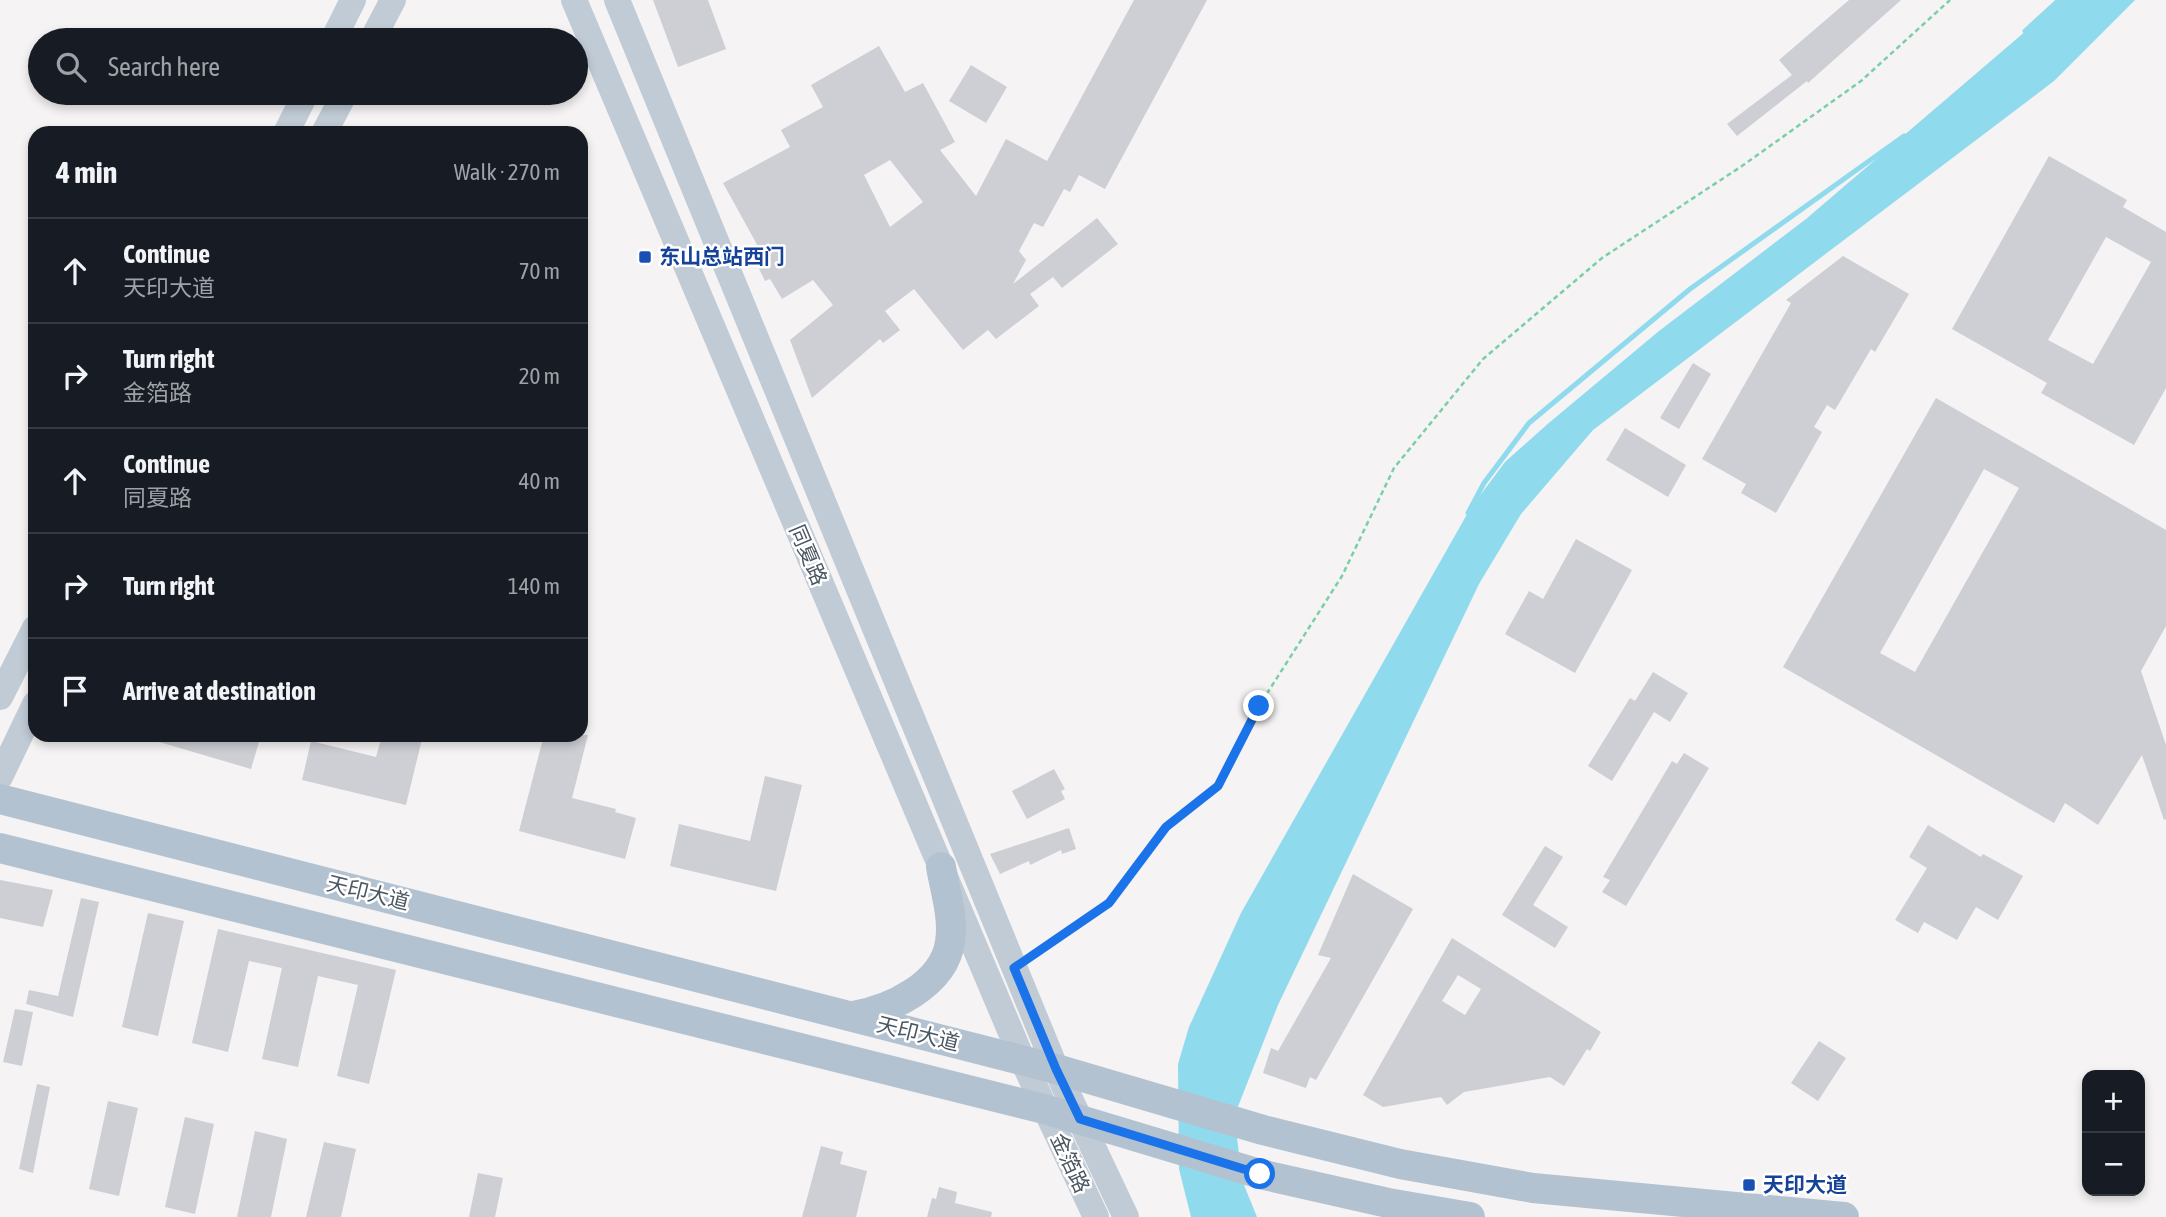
<!DOCTYPE html>
<html lang="en">
<head>
<meta charset="utf-8">
<style>
	:root { --surface:#171b24; --page:#20242c; --text:#f1f3f6; --muted:#9ea1a6; --line:#363941 }
	body { margin:0; font-family:"Asap Condensed","Noto Sans SC",sans-serif; background:var(--page); color:var(--text) }
	.controls { position:absolute; right:21px; bottom:21px; display:grid; overflow:hidden; border-radius:14px; box-shadow:0 4px 10px #0003 }
	.controls button { width:63px; height:63px; display:grid; place-items:center; padding:0; border:0; border-bottom:2px solid var(--line); background:var(--surface); color:var(--text); font:35px sans-serif }
	.stop { position:absolute; width:21px; height:21px; margin:-16px; border:5px solid #1a73e8; border-radius:50%; background:#fff }
	.stop.end { background:#1a73e8; border-color:#fff; box-shadow:0 2px 7px #0008 }
	.list { margin:0; padding:0; list-style:none }
	h2 { display:flex; justify-content:space-between; align-items:center; height:91px; margin:0; padding:0 28px; font-size:30px }
	h2 small { font-size:23px; font-weight:400; color:var(--muted) }
	.list li { display:grid; grid-template-columns:46px 1fr auto; gap:21px; align-items:center; box-sizing:border-box; height:105px; padding:0 28px; border-top:2px solid var(--line) }
	.list b { display:block; font-size:26px; white-space:nowrap }
	.list p { margin:0; font-size:23px; white-space:nowrap; color:var(--muted) }
	.list em { font-size:23px; font-style:normal; color:var(--muted) }
	.icon { flex:none; width:38px; height:38px; fill:none; stroke:currentColor; stroke-width:2; stroke-linecap:round; stroke-linejoin:round }
	.map { position:relative; flex:none; width:2166px; height:1217px; overflow:hidden }
	.search { position:absolute; background:var(--surface); box-shadow:0 4px 10px #0003; left:28px; top:28px; width:560px; height:77px; display:flex; align-items:center; gap:18px; box-sizing:border-box; padding:0 24px; border-radius:38px; color:var(--muted); font-size:26px }
	.panel { position:absolute; background:var(--surface); box-shadow:0 4px 10px #0003; left:28px; top:126px; width:560px; height:616px; border-radius:21px }
	.map>svg:first-child { display:block }
</style>
</head>
<body>
<div class="map">
<svg width="2166" height="1217" viewBox="0 0 2166 1217">
	<rect width="100%" height="100%" fill="#f5f3f3"/>
	<path fill="#90daee" d="M2062,0H2135L2054,81L1593,430L1521,514L1479,584L1278,1005L1237,1109V1137L1242,1180L1257,1217H1191L1179,1169L1178,1064L1189,1027L1241,913L1470,509L1505,462L1550,422L1659,331L1806,219Z"/>
	<g fill="none" stroke-linecap="round" stroke-linejoin="round">
		<path stroke="#90daee" stroke-width="5" d="M2025,31L2059,0
			M1468,513L1484,483L1529,423L1690,289L1904,136"/>
	</g>
	<path fill="#cdcfd5" fill-rule="evenodd" d="M653,0H708L726,49L678,67Z
		M1134,0H1207L1105,189L1079,175L1070,192L1064,189L1043,227L1034,223L1019,251L1026,260L1013,284L1097,218L1118,244L1062,288L1053,277L1030,294L1039,306L996,339L988,330L963,350L914,289L885,311L900,330L883,343L880,339L812,398L790,340L833,305L813,280L782,299L770,279L765,281L752,254L760,250L723,183L790,147L781,130L823,107L811,85L879,46L905,92L923,83L955,142L940,150L976,196L1006,139L1047,161ZM890,160L923,202L890,227L864,175Z
		M1849,0H1901L1808,83L1807,81L1737,136L1727,124L1792,75L1779,60Z
		M971,65L1007,87L986,123L949,101Z
		M2049,156L2127,200L2123,207L2166,232V388L2134,445L2041,393L2047,383L1952,329ZM2106,237L2151,262L2093,364L2048,340Z
		M1843,256L1909,294L1875,352L1871,349L1835,410L1827,405L1814,427L1822,432L1776,513L1741,493L1746,484L1702,459L1791,303L1786,300Z
		M1693,363L1711,374L1679,429L1660,418Z
		M1936,398L2166,530V626L2141,671L2166,745V819L2164,820L2142,755L2098,825L2065,803L2054,823L1783,667ZM1984,469L2019,488L1915,672L1880,653Z
		M1625,428L1686,465L1668,497L1606,460Z
		M1576,539L1632,570L1575,673L1505,634L1529,591L1543,599Z
		M1653,672L1688,693L1670,722L1654,712L1612,781L1588,766L1630,698L1635,701Z
		M150,735H261L251,769L149,739Z
		M382,735H423L406,805L302,780L311,741L376,757Z
		M544,735H588L572,798L616,809L615,812L636,818L625,859L519,831Z
		M1684,753L1709,768L1626,906L1602,892L1610,880L1603,877L1672,761L1677,764Z
		M1054,769L1065,789L1061,791L1065,799L1027,819L1012,791Z
		M765,776L802,785L776,891L670,866L679,824L750,841Z
		M1928,825L1981,857L1983,854L2023,876L1998,920L1976,907L1957,940L1924,922L1918,933L1895,920L1927,868L1909,857Z
		M1069,828L1076,849L1062,854L1061,850L1030,865L1029,861L1000,874L990,854Z
		M1545,846L1563,857L1533,905L1568,927L1555,948L1502,915Z
		M1353,874L1413,909L1316,1080L1310,1077L1306,1088L1263,1073L1271,1048L1278,1051L1331,958L1318,955Z
		M0,880L53,890L43,927L0,918Z
		M81,898L99,902L73,1017L26,1004L29,990L58,996Z
		M148,913L184,921L158,1036L122,1027Z
		M218,929L396,970L369,1084L337,1076L358,985L318,976L298,1067L262,1059L282,968L249,961L228,1052L192,1043Z
		M1452,938L1601,1032L1590,1051L1587,1049L1564,1086L1550,1077L1464,1092L1447,1105L1441,1097L1383,1107L1363,1095ZM1458,975L1481,989L1465,1015L1442,1001Z
		M15,1009L33,1012L22,1066L3,1062Z
		M1819,1041L1846,1058L1818,1101L1791,1083Z
		M37,1084L50,1087L33,1173L19,1169Z
		M108,1101L138,1108L119,1196L89,1189Z
		M185,1117L214,1124L195,1214L165,1207Z
		M255,1131L287,1139L271,1217H237Z
		M324,1142L356,1149L341,1217H306Z
		M821,1146L843,1152L840,1164L867,1171L856,1217H802Z
		M478,1173L503,1178L495,1217H469Z
		M939,1187L957,1192L955,1203L992,1212L991,1217H927L932,1198L936,1199Z"/>
	<g fill="none" stroke-linecap="round" stroke-linejoin="round">
		<path stroke="#7ad0a6" stroke-width="2.5" stroke-dasharray="5 3.5" stroke-linecap="butt" d="M1034,955L1109,903L1166,827L1218,786L1259,706L1342,576L1394,468L1483,359L1602,258L1742,166L1861,81L1950,0"/>
		<path stroke="#c1cbd6" stroke-width="26" d="M574,0L1023,1061L1096,1217
			M617,0L1056,1069L1126,1217
			M333,40L353,0
			M372,40L393,0
			M286,133L306,93
			M324,133L345,93
			M0,697L35,628
			M0,777L35,704"/>
		<path stroke="#b3c2d1" stroke-width="30" d="M0,799L1056,1069L1263,1130L1400,1164L1533,1188L1844,1217
			M0,848L1044,1109L1260,1174L1388,1203L1470,1217
			M853,1016C890,1010 944,985 950,942C954,918 945,890 941,867"/>
	</g>
	<g fill="none" stroke-linecap="round" stroke-linejoin="round">
		<path stroke="#1a73e8" stroke-width="9" d="M1259,706L1218,786L1166,827L1109,903L1014,968L1056,1069L1080,1119L1260,1174"/>
	</g>
	<g fill="#1a4fb4" stroke="#fff" stroke-width="2.5">
		<rect x="638" y="250" width="14" height="14" rx="3.5"/>
		<rect x="1742" y="1178" width="14" height="14" rx="3.5"/>
	</g>
	<g text-anchor="middle" stroke-width="5" stroke-linejoin="round" paint-order="stroke">
		<g font-size="21" font-weight="bold" fill="#164399" stroke="#fff" text-anchor="start">
			<text x="659" y="264">东山总站西门</text>
			<text x="1763" y="1192">天印大道</text>
		</g>
		<g font-size="21" fill="#4a5661" stroke="#fff">
			<text transform="translate(808 555) rotate(67)" y="7">同夏路</text>
			<text transform="translate(368 893) rotate(14)" y="7">天印大道</text>
			<text transform="translate(918 1034) rotate(14)" y="7">天印大道</text>
			<text transform="translate(1070 1163) rotate(65)" y="7">金箔路</text>
		</g>
	</g>
</svg>
<div class="controls">
<button>+</button>
<button>−</button>
</div>
<div class="stop" style="left:1260px;top:1174px"></div>
<div class="stop end" style="left:1259px;top:706px"></div>
<div class="search"><svg class="icon" aria-label="search" viewBox="0 0 24 24"><circle cx="10" cy="10" r="6"/><path d="M15 15l6 6"/></svg>Search here</div>
<section class="panel">
<h2>4 min<small>Walk · 270 m</small></h2>
<ul class="list">
<li><svg class="icon" aria-label="ahead" viewBox="0 0 24 24"><path d="M12 20V5M6 11l6-6 6 6"/></svg><div><b>Continue</b><p>天印大道</p></div><em>70 m</em></li>
<li><svg class="icon" aria-label="right" viewBox="0 0 24 24"><path d="M7 20v-9h11M14 6l5 5-5 5"/></svg><div><b>Turn right</b><p>金箔路</p></div><em>20 m</em></li>
<li><svg class="icon" aria-label="ahead" viewBox="0 0 24 24"><path d="M12 20V5M6 11l6-6 6 6"/></svg><div><b>Continue</b><p>同夏路</p></div><em>40 m</em></li>
<li><svg class="icon" aria-label="right" viewBox="0 0 24 24"><path d="M7 20v-9h11M14 6l5 5-5 5"/></svg><div><b>Turn right</b></div><em>140 m</em></li>
<li><svg class="icon" aria-label="arrive" viewBox="0 0 24 24"><path d="M6 21V4h12l-3 4 3 4H6"/></svg><div><b>Arrive at destination</b></div></li>
</ul>
</section>
</div>
</body>
</html>
